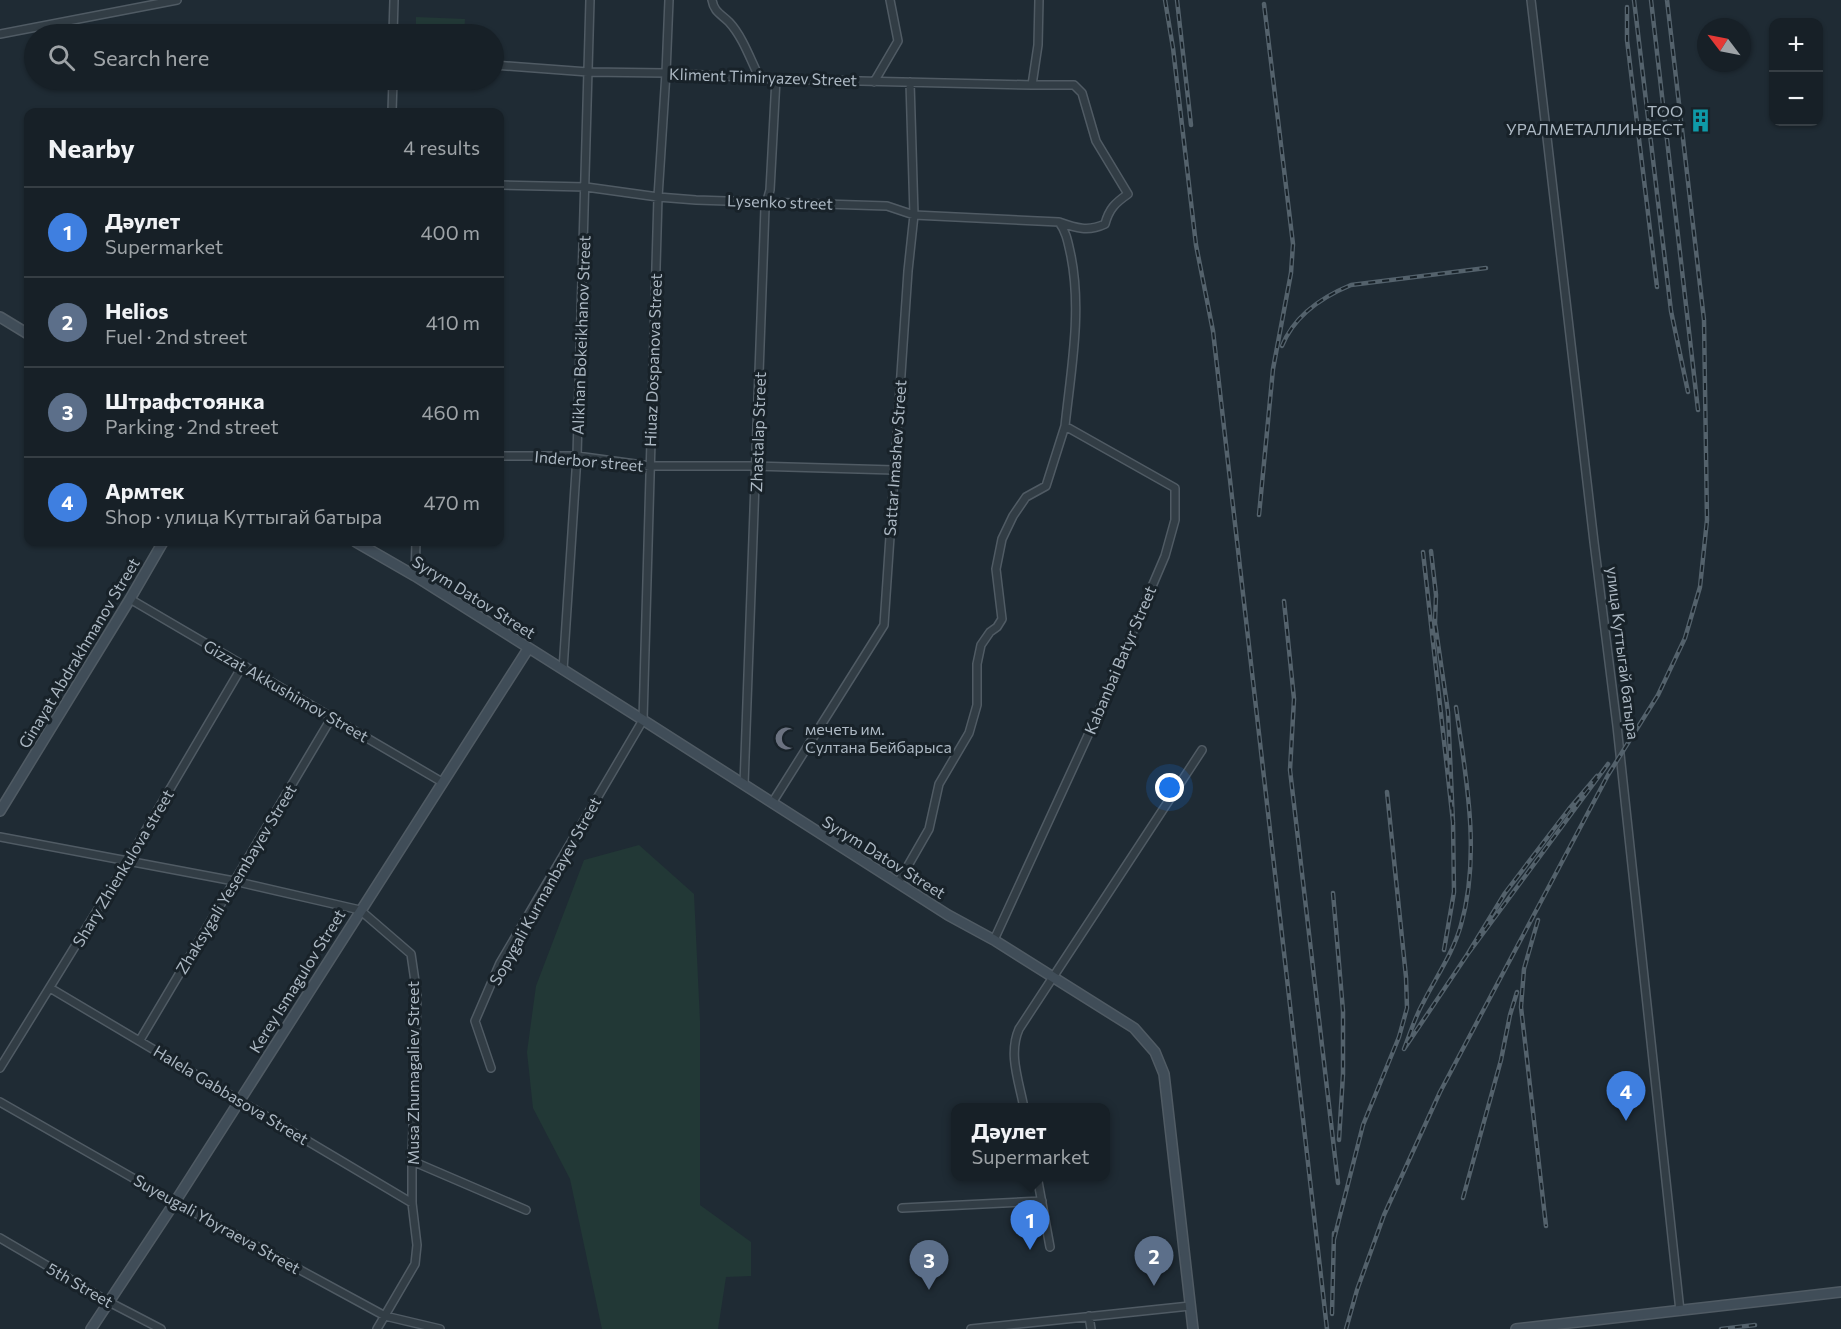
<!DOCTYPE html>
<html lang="en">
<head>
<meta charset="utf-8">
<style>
	:root { --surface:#172027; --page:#20282f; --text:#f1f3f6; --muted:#9ea3a7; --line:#363e44; --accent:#db2777 }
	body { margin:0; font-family:Commissioner,sans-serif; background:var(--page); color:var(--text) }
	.controls { position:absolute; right:18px; top:18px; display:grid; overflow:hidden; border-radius:12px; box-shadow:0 2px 4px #0004 }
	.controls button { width:54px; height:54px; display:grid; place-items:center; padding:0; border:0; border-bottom:2px solid var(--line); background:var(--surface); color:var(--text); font:30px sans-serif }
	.compass { position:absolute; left:1697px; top:18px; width:54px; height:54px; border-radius:50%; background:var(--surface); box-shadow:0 2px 4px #0004; rotate:302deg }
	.you { position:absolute; left:1170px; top:788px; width:21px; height:21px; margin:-15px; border:4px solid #fff; border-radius:50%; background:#1a73e8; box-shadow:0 0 0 9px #1a73e833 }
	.badge { display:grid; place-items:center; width:39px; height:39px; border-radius:50%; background:var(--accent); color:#fff; font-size:20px; font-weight:700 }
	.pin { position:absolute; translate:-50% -50px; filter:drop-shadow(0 2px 3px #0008) }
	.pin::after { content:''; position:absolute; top:32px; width:21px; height:18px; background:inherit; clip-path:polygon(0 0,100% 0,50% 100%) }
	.popup { position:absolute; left:951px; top:1103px; width:159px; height:78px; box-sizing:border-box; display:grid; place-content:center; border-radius:12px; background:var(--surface); filter:drop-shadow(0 2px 4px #0005); font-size:20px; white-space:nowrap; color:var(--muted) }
	.popup b { font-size:22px; color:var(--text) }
	.popup::after { content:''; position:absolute; left:50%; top:100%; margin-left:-12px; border:12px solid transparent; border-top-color:var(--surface) }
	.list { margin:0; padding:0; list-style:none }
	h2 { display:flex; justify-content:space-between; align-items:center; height:78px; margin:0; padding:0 24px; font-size:26px }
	h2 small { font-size:20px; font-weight:400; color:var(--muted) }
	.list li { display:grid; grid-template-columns:39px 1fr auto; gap:18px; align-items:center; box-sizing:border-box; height:90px; padding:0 24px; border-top:2px solid var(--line) }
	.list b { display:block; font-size:22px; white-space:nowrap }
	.list p { margin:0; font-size:20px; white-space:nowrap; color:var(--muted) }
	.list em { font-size:20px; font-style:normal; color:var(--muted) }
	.icon { flex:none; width:33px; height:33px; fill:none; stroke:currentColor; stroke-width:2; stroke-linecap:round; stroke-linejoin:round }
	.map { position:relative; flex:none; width:1841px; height:1329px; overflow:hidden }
	.search { position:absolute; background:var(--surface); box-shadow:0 2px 4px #0004; left:24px; top:24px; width:480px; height:66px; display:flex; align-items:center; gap:15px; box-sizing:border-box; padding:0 21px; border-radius:33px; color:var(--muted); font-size:22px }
	.panel { position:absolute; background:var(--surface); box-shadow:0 2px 4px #0004; left:24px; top:108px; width:480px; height:438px; border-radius:12px }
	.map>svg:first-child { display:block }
</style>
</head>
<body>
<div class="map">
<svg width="1841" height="1329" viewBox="0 0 1841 1329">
	<rect width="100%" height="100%" fill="#1f2b34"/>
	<path fill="#223836" d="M416,17L465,19L464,34H416Z
		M639,845L694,894L700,1021V1205L751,1242V1276L726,1277L718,1329H602L570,1179L533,1108L527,1052L536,986L584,860Z"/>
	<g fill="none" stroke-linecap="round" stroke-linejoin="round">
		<defs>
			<path id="street" d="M712,0C714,12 721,14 729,22C743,37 751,61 760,79
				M1531,0L1594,542L1617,726L1680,1311
				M0,34L177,0
				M393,34L394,0
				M494,65L588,72L666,73L776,79L1032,85
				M874,82L898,41L890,0
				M392,112L393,80
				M500,185L586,187L658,197L696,200L887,206L914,215L1059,222
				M500,456H577L650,466H757L894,470
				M415,576L416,542
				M130,599L442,782
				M563,670L577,456L590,0
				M744,785L765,208L770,190L776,79
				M772,803L884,625L908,271L914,215L910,82
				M0,837L234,881L360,910L411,954L417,995L412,1161V1203L417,1245L415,1264L377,1329
				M898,883L929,829L939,784L969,733L977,705V664L981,645L990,632L997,627L1002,619L996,569L1002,539L1013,516L1026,497L1046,486L1065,426
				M994,940L1095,720L1165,556L1175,520V488L1065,426C1071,370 1082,312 1071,256C1068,243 1067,233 1059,222C1076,228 1088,232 1105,224C1109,209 1115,203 1128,194L1096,141L1082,93L1074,85H1032L1038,45L1039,0
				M50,988L412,1203
				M140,1040L332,717
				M0,1068L127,862L243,665
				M491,1068L475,1021L500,963L643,720L658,197L666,73L669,0
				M0,1102L175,1202L385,1316L440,1329
				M1024,1108C1019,1081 1008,1054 1019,1029L1202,750
				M412,1161L526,1210
				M1037,1176L1050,1247
				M902,1208L1042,1201
				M0,1238L109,1302L161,1329
				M1089,1316L1091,1329
				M971,1329L1190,1306"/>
			<path id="secondary" d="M0,317L28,334
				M356,542L415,576L643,720L948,915L994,940L1134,1028L1155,1052L1164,1074L1193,1329
				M0,811L130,599L163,542
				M91,1329L175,1202L528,649
				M1516,1329L1841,1292"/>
		</defs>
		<use href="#street" stroke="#505b64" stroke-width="10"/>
		<use href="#secondary" stroke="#505b64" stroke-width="12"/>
		<use href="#street" stroke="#323d45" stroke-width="7"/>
		<use href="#secondary" stroke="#404d58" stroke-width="9"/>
		<defs>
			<path id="rail" d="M1165,0L1173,48L1196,245L1213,331L1327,1329
				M1177,0L1191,125
				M1634,0L1671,311L1688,392
				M1651,0L1698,410
				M1627,7V40L1657,287
				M1282,346C1294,316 1322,297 1351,285L1486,268
				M1259,515L1273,369L1291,273L1293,244L1264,4
				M1423,552L1453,822L1448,712L1435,623L1436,595L1431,551
				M1284,601L1294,699L1290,770L1338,1183
				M1456,707C1466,777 1481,855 1461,925C1453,953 1436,977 1423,1003C1415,1017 1410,1034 1404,1049L1467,955
				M1597,776L1569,809L1505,893L1467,955L1608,764
				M1333,893L1343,1011V1074L1339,1140
				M1538,920L1524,969L1521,1007L1546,1226
				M1444,950L1454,892L1453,822
				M1463,1198L1501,1060L1510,1015L1517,992
				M1334,1239L1363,1125L1399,1037L1407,1008L1406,977L1387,792
				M1332,1314L1334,1233
				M1346,1329L1357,1290L1384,1215L1440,1092L1608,775L1658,695L1685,638L1700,587L1707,520L1704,320L1667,0
				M1721,1329L1755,1325"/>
		</defs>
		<use href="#rail" stroke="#54626c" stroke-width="4.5"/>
		<use href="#rail" stroke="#182229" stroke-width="2" stroke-dasharray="7" stroke-linecap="butt"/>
	</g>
	<defs>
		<symbol id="building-bare" viewBox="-9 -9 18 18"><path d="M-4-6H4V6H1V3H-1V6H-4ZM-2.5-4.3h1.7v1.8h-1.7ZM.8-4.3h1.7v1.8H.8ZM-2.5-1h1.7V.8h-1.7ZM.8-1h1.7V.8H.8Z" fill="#0f9aa8" stroke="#182229" stroke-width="2.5" paint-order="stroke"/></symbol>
		<symbol id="mosque-bare" viewBox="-9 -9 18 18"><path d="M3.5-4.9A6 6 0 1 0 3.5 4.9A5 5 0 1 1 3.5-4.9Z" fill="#6b7280" stroke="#182229" stroke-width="2.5" paint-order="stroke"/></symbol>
	</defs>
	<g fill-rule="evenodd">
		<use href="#building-bare" x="1684" y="104" width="33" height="33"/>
		<use href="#mosque-bare" x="770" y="722" width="33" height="33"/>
	</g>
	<g text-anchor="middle" stroke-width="6" stroke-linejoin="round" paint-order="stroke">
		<g font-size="16" fill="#acb8c3" stroke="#182229">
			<text transform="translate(763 77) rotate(2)" y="6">Kliment Timiryazev Street</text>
			<text transform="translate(780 202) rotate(2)" y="6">Lysenko street</text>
			<text transform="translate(581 335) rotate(-88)" y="6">Alikhan Bokeikhanov Street</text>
			<text transform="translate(653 360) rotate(-88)" y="6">Hiuaz Dospanova Street</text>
			<text transform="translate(758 432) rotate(-88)" y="6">Zhastalap Street</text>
			<text transform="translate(895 458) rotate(-86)" y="6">Sattar Imashev Street</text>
			<text transform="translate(589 461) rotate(5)" y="6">Inderbor street</text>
			<text transform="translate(474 597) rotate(32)" y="6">Syrym Datov Street</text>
			<text transform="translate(79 653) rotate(-59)" y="6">Ginayat Abdrakhmanov Street</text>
			<text transform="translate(1623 653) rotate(83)" y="6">улица Куттыгай батыра</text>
			<text transform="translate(1120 660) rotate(-67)" y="6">Kabanbai Batyr Street</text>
			<text transform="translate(286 691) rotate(30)" y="6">Gizzat Akkushimov Street</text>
			<text transform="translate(884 857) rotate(32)" y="6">Syrym Datov Street</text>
			<text transform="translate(123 868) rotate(-59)" y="6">Shary Zhienkulova street</text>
			<text transform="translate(236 879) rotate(-59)" y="6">Zhaksygali Yesembayev Street</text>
			<text transform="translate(545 891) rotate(-61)" y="6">Sopygali Kurmanbayev Street</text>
			<text transform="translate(297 981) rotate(-58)" y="6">Kerey Ismagulov Street</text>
			<text transform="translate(413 1073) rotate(-90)" y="6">Musa Zhumagaliev Street</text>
			<text transform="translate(231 1095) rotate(31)" y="6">Halela Gabbasova Street</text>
			<text transform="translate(217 1224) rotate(29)" y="6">Suyeugali Ybyraeva Street</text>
			<text transform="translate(80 1285) rotate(30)" y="6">5th Street</text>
		</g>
		<g font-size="16" fill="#acb8c3" stroke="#182229" text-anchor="end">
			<text x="1683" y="117">ТОО<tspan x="1683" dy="18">УРАЛМЕТАЛЛИНВЕСТ</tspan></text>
			<text x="805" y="735" text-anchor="start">мечеть им.<tspan x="805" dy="18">Султана Бейбарыса</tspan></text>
		</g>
	</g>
</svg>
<div class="controls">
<button>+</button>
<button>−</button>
</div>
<svg class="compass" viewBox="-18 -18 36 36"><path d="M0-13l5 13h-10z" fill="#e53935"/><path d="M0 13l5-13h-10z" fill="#9ea3a7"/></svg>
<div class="you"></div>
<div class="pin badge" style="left:1030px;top:1250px;background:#3f7fe0">1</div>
<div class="popup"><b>Дәулет</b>Supermarket</div>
<div class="pin badge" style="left:1154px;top:1286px;background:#5c6f8a">2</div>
<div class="pin badge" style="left:929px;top:1290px;background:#5c6f8a">3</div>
<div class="pin badge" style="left:1626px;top:1121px;background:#3f7fe0">4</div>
<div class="search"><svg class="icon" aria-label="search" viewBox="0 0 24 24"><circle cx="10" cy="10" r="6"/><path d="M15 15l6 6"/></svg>Search here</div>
<section class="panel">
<h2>Nearby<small>4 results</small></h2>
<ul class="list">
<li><span class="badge" style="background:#3f7fe0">1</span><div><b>Дәулет</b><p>Supermarket</p></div><em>400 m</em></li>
<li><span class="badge" style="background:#5c6f8a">2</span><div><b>Helios</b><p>Fuel · 2nd street</p></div><em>410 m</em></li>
<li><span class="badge" style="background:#5c6f8a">3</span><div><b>Штрафстоянка</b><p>Parking · 2nd street</p></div><em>460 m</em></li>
<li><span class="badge" style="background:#3f7fe0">4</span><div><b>Армтек</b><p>Shop · улица Куттыгай батыра</p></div><em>470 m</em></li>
</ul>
</section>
</div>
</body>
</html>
